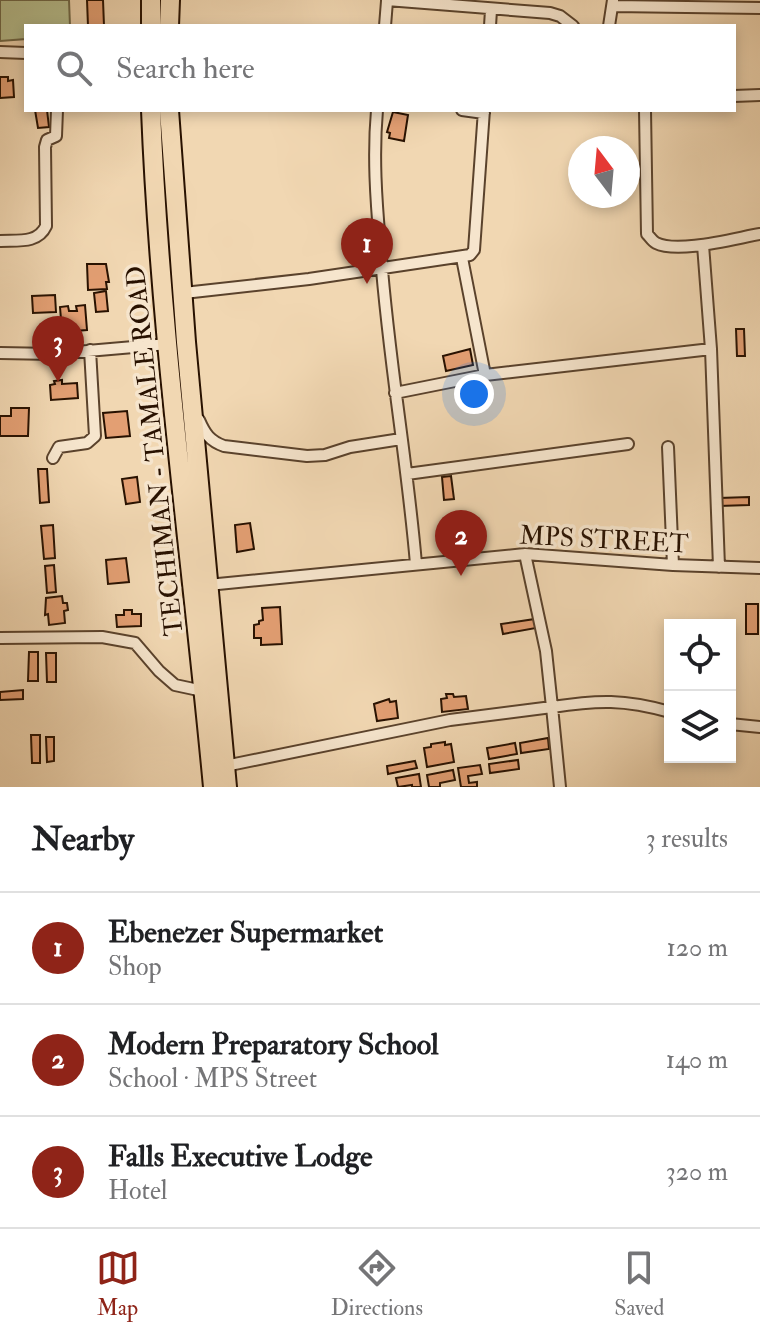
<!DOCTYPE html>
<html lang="en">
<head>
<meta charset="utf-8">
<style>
	:root { --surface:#fff; --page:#f2f2f2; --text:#202124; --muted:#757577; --line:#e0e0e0; --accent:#8f2418 }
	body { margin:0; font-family:"IM FELL Double Pica",serif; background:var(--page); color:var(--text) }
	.controls { position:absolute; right:24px; bottom:24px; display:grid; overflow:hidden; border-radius:0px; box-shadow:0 4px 12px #0003 }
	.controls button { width:72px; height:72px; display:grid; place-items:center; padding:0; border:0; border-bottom:2px solid var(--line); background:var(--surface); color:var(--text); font:40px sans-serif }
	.compass { position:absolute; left:568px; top:136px; width:72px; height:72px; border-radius:50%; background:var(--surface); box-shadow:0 4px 12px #0003; rotate:344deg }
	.you { position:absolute; left:474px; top:394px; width:28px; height:28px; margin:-20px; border:6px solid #fff; border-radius:50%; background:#1a73e8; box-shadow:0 0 0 12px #1a73e833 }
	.badge { display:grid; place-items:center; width:52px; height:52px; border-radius:50%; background:var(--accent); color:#fff; font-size:26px; font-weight:700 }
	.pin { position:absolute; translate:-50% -66px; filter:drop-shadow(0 2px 4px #0008) }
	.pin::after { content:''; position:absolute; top:42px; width:28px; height:24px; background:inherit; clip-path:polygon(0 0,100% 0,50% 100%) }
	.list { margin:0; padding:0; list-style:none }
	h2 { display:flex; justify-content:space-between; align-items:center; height:104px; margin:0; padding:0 32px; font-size:34px }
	h2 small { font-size:26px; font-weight:400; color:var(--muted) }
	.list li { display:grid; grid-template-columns:52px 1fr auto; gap:24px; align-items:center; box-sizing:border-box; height:112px; padding:0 32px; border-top:2px solid var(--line) }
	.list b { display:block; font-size:30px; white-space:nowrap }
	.list p { margin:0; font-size:26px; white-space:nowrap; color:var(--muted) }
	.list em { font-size:26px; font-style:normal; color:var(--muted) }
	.icon { flex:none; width:44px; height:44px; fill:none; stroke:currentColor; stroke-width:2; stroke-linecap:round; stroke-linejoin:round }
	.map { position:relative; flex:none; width:760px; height:787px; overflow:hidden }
	.search { position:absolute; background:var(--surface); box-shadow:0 4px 12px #0003; left:24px; right:24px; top:24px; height:88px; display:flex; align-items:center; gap:20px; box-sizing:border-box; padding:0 28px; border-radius:0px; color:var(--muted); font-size:30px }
	.sheet { height:440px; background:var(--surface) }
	nav { display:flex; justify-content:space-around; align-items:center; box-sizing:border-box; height:112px; border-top:2px solid var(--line); background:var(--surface); font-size:22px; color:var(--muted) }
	nav a { display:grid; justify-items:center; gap:4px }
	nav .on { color:var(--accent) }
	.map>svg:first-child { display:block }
</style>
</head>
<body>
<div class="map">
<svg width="760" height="787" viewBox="0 0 760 787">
	<rect width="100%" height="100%" fill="#f1d7b2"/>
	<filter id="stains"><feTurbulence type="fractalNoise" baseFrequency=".0025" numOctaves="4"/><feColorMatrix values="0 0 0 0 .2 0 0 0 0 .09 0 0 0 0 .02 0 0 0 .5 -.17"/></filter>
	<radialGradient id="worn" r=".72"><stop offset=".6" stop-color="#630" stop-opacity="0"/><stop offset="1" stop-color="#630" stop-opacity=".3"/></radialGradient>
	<path fill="#b6bf8f" stroke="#6f6848" stroke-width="2" d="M0,0H69L70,26H26V39L0,41Z"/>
	<path fill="#e39f73" stroke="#281100" stroke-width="2" d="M87,0H103L104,26H88Z
		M0,77H8V81L13,80L14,97L0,98Z
		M35,110H47L49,127L38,128Z
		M393,112L408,115L404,141L389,138L390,133L387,132Z
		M87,264H106L109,282H106L107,289L88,290Z
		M106,291L108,311L96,312L94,293Z
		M55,295L56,312L33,313L32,296Z
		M85,305L87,330L62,332L60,307L68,306L69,311H77L76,306Z
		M736,329H744L745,356H737Z
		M470,349L473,365L446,371L443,356Z
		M62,380V384L77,383L78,398L51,400L50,385L55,384L54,381Z
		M11,408H29L28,436H0V416H11Z
		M127,411L130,436L106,438L103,413Z
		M38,469H47L49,502L40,503Z
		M451,476L454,499L444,500L442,477Z
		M137,477L140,502L126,504L122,479Z
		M749,497V505L719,506V498Z
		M250,523L254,549L237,552L235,525Z
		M53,525L55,558L44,559L41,526Z
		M126,558L129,582L108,584L106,560Z
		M54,565L56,592L47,593L45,566Z
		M62,596L63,603H67L68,610L64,611L65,623L49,625L48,614L45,615L46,598Z
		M746,604H758V634H746Z
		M280,607L282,644L261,645V638H254V625L259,624V621L263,620L262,608Z
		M124,610H132V614H141V626L117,627L116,615H124Z
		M535,619L536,628L503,634L501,624Z
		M29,652H38V681H28Z
		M46,653H56V682H47Z
		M23,690V699L0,700V692Z
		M446,694H453L454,697L466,696L468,709L442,712L441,699L447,698Z
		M389,699L390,702L396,701L398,718L377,721L374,704Z
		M31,735H40V763H32Z
		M46,737H54V761L47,762Z
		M548,738L549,749L521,753L520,743Z
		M445,742V745L451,744L454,762L427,767L424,748L431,747V744Z
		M515,743L517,754L489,759L487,748Z
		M518,760L519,769L490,773L489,764Z
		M415,761L417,768L388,774L387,766Z
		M480,765L482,774L468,776L469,783L477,782V787H461L458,768Z
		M453,770L455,780L440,783V787H429L427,775Z
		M419,774L421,787H412V785L398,787L396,778Z"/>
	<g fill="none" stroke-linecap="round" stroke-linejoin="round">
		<defs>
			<path id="minor" d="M387,0L550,13L560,16L573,26
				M613,6L760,8
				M385,26L387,1
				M490,26L491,10
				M609,26L613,0
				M0,52L26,53
				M734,96L760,95
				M377,110C373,155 376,199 380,244C387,351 407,457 416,564
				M462,110L484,113
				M645,110L647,234C650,237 652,241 656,243C678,254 736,238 760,234
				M0,241C17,240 38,244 46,226L45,147L47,140L56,136L57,110
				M703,245L711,349L719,567
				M462,258L485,375
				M184,293L309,279L470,255L474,250L484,110
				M0,353L53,354L168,344
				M395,393L485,375L711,349
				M199,420C205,434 210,441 224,446L307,456L325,455L350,447L401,439
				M668,447L673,565
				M53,458L59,447L87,443L95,436L90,350
				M407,474L628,444
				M208,585L525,554L673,565L760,568
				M0,638L102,637L135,643L159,671L175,685L203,691
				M730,724L760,727
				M225,766L450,720L552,707L546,651L525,554
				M560,787L552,707C598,700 624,699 670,712"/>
			<path id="trunk" d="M151,26V0
				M169,26L170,0
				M151,110C160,337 192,561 213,787
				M169,110L186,342L227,787"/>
		</defs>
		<use href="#minor" stroke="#5a422c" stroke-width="14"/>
		<use href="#trunk" stroke="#281100" stroke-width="22"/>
		<use href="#minor" stroke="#f6e5cd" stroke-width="10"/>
		<use href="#trunk" stroke="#f1d7b2" stroke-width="18"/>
	</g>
	<g text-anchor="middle" stroke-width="7" stroke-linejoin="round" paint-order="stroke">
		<g font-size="26" fill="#281100" stroke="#f6e5cd">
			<text transform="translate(154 451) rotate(-96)" y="9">TECHIMAN - TAMALE ROAD</text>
			<text transform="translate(604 539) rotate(3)" y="9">MPS STREET</text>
		</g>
	</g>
	<rect width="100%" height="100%" filter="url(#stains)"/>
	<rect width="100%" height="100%" fill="url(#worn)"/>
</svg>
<div class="controls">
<button><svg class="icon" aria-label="locate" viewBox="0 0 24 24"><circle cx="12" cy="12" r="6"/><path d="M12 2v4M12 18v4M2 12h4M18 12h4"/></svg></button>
<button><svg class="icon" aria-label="layers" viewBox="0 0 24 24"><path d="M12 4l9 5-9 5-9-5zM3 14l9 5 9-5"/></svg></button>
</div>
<svg class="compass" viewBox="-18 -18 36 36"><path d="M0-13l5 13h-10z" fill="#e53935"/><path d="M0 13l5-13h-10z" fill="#757577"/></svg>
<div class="you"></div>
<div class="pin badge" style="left:367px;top:284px">1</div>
<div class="pin badge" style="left:461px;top:576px">2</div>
<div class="pin badge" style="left:58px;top:382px">3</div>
<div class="search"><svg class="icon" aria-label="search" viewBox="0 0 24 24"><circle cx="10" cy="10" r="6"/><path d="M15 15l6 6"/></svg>Search here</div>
</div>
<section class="sheet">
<h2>Nearby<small>3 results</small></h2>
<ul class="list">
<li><span class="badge">1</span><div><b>Ebenezer Supermarket</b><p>Shop</p></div><em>120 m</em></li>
<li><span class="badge">2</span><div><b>Modern Preparatory School</b><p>School · MPS Street</p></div><em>140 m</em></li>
<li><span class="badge">3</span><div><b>Falls Executive Lodge</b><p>Hotel</p></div><em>320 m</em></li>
</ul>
</section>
<nav>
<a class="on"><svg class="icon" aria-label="map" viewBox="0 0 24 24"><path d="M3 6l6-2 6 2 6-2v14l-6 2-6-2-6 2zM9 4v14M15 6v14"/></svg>Map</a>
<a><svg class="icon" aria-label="directions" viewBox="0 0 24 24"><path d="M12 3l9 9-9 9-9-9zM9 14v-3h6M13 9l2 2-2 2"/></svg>Directions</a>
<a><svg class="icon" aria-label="saved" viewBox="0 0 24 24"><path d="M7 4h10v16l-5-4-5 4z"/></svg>Saved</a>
</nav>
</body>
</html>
